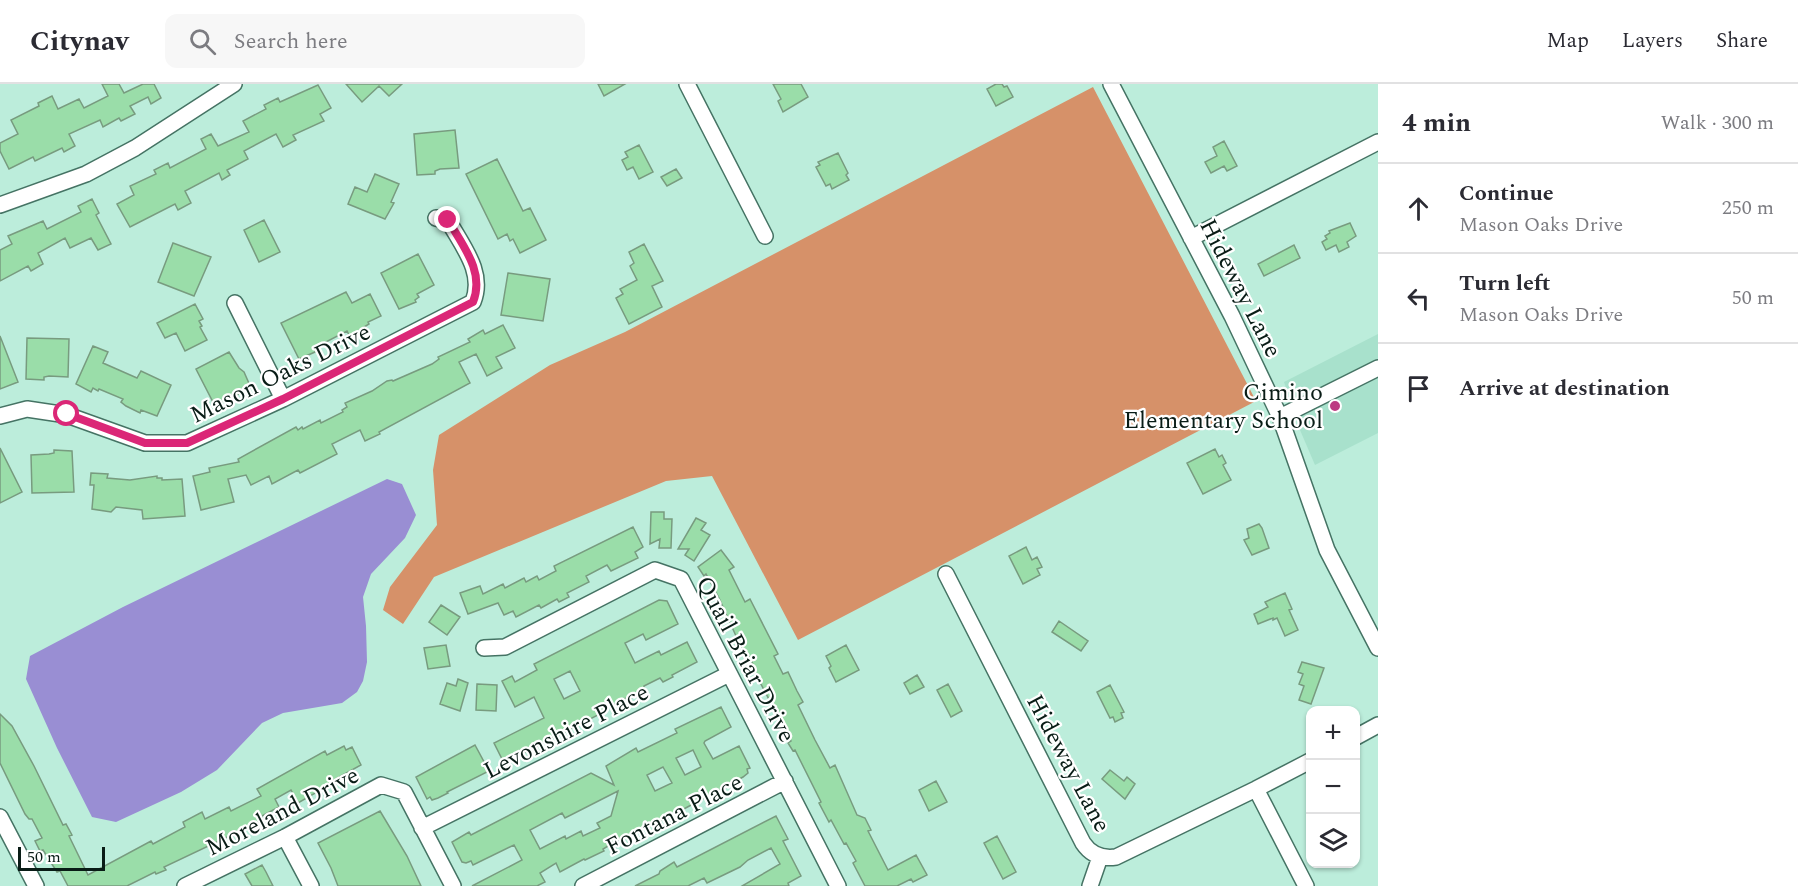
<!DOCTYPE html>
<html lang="en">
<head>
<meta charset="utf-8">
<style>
	:root { --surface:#fff; --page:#f7f7f7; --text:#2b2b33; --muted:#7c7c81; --line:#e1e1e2 }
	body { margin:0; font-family:Spectral,serif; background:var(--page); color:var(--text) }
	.controls { position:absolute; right:18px; bottom:18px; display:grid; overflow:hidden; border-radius:12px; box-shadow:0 2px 4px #0004 }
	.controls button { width:54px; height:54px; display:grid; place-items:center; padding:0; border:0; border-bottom:2px solid var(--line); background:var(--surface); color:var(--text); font:30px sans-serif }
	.scale { position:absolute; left:18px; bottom:15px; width:87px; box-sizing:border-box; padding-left:6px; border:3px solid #091c16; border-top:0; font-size:16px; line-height:21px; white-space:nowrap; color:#091c16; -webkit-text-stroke:4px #fff; paint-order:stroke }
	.stop { position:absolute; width:18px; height:18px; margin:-14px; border:4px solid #db2777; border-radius:50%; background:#fff }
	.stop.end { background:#db2777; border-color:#fff; box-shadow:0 2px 6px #0008 }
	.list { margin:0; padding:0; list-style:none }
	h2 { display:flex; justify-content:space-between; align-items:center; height:78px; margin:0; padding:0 24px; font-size:26px }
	h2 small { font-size:20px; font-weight:400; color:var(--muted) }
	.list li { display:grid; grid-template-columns:39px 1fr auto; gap:18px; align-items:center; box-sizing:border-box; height:90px; padding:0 24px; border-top:2px solid var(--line) }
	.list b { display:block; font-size:22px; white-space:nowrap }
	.list p { margin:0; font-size:20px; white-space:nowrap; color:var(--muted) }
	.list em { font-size:20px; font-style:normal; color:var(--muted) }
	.icon { flex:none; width:33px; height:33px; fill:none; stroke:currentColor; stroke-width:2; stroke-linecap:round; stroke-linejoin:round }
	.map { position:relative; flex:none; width:1378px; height:802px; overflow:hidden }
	header { display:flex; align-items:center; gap:36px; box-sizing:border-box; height:84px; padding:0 30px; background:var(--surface); border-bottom:2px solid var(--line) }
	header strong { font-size:28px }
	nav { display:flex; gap:33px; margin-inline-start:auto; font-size:21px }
	.search { width:420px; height:54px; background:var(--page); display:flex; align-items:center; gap:15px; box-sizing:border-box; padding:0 21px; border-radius:12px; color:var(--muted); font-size:22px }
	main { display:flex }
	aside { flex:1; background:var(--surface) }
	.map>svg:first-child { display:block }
</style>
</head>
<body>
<header>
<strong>Citynav</strong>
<div class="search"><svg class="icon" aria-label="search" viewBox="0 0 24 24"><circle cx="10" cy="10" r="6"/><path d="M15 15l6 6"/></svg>Search here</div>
<nav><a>Map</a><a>Layers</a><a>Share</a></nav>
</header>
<main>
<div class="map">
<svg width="1378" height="802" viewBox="0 0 1378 802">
	<rect width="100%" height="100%" fill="#bceddb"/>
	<path fill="#a8e1cc" d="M1378,250V349L1315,381L1300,346L1284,298Z"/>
	<path fill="#d69169" d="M1093,3L1256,317L798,556L712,392L666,397L434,493L403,540L383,526L390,503L437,441L433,386L439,351L550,281L625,248Z"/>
	<path fill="#998ed3" d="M387,395L402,400L416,431L405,454L371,490L363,513L366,542L367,578L363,597L357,608L342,619L283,629L262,639L217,686L181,708L116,738L92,733L57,664L26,595L30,572L123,523Z"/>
	<path fill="#9adda9" stroke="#789b7f" stroke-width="1.5" fill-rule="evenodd" d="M102,0H119L124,9L143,0H154L161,14L151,20L148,13L130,22L135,30L121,37L119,34L103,43L100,36L69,50L75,62L64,68L62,64L35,77L33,73L9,85L0,67V59L18,50L11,36L39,22L38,19L52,12L58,25L79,15L84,24L108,12Z
		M346,0H402L389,12L379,2L362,18Z
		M598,0H625L604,12Z
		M773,0H801L808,13L783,28L778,17L781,15Z
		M996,0H1002L1004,3L1007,2L1013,13L996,22L987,5Z
		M318,1L331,24L320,30L324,37L293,51L296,56L283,63L276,50L244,67L248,75L227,86L230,91L222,96L219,89L185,107L191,119L178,126L175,120L130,143L117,120L134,111L130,102L156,90L154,86L168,79L170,84L206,65L201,55L211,50L218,62L249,48L243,37L266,25L264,21L278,14L280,18Z
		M455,46L459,84L440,85L435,87V90L417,91L414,50Z
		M1224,57L1237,82L1227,87L1224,82L1211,89L1205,78L1217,72L1213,63Z
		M639,61L653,88L639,95L633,83L627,86L622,76L628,73L625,68Z
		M838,69L848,89L846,91L849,96L832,105L830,100L826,102L816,83L820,81L818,78Z
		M497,75L523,127L530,124L546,156L520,169L513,155L510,157L507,150L498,155L466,90Z
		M676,85L682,94L667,102L661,93Z
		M375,90L399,100L391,118L394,119L385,135L348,120L355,103L367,108Z
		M92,115L99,129L96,131L111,160L98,166L91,154L70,164L65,154L38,169L43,180L31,187L28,182L0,197V166L12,160L8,152L43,137L47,145L81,128L78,122Z
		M264,136L280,168L259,178L244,146Z
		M1350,139L1356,152L1347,158L1349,163L1339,168L1336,161L1326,166L1322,158L1327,155L1325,152L1330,149L1329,147Z
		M173,159L211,173L194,212L158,198Z
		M644,160L663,197L652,202L662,223L629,240L616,214L623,210L620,205L637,196L630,182L634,179L629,168Z
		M1294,161L1300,174L1264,192L1258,180Z
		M418,170L434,201L417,210L419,213L415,216L416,218L399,225L381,189Z
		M508,189L550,195L543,237L501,231Z
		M346,208L352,219L370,210L381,232L368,238L369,240L364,243L366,247L350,253L347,247L318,262L319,264L315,268L299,275L281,239Z
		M195,220L203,235L199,237L202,242L200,243L207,256L185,267L176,249L165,254L157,239Z
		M503,241L515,264L496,273L502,284L487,292L476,270L459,278L470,299L379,348L380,350L365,357L360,346L332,360L337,370L300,389L298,386L272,400L269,392L251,401L246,391L228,395L234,418L201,426L193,392L210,388L209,384L239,378L238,375L296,343L298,346L302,343L303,345L320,336L321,339L343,328L342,326L347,323L345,319L372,307L387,297L392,296L393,297L432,280L439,275L438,273L470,258L468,255L483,246L485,250Z
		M0,252L18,298L0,305Z
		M27,254L69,255L68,293L49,292L44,293V296L26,295Z
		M93,262L108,268L103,279L137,294L141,287L171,301L157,332L141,326L140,329L126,322L121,318L123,315L99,305L98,307L93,304L91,308L76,300Z
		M229,268L239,284L244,288L251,304L215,322L196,285Z
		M0,364L22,408L0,419Z
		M1215,365L1219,373L1222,371L1226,379L1223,381L1231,396L1203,410L1187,379Z
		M54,366L72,367L74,408L32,409L31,371L49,370L54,369Z
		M91,389L108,390L107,394L130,396L157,392V394H162V396L182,395L185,432L143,435L142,426L116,423L111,428L92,425L94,401H90Z
		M651,428H664V435H672L671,464H659L660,455L650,460Z
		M696,434L706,439L701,446L710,451L694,477L685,471L689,465H678Z
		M1259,440L1262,444L1269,464L1252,471L1244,456L1249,454L1247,445Z
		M633,443L643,463L635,468L638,474L611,487L607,481L586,492L589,498L567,509L569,513L559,518L557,515L541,524L539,521L516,533L513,527L504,531L498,519L468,530L460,509L480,502L483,510L503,500L505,504L524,494L526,498L537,492L539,496L556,487L554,482Z
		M1026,463L1032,476L1037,473L1042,483L1037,485L1040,491L1023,500L1009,472Z
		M721,466L734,483L729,486L745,518L750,515L778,570L774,572L783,590L788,588L797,607L803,618L798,621L815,656L830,684L835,681L857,731L865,734L871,746L868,747L888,786L916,771L927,791L913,798L911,795L897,802H865L853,779L856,777L846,759L844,760L831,736L829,738L819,719L821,718L795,666L793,667L788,659L791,657L753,585L755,584L746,567L742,565L736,552L719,514L706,490L704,492L698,483Z
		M1285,509L1292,525L1289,526L1298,546L1285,552L1277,534L1273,536V534L1258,540L1254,530L1268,523L1265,518Z
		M659,516L667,517L678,540L646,556L643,550L625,559L635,579L659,567L661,571L687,558L697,578L672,591L673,593L663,598L660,594L644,602V606L639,610L629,615L628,613L597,629L598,631L504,679L494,659L544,634L534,613L515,623L502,597L512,592L515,598L537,586L534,580ZM570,587L580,607L564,615L554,595Z
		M441,521L460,533L447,551L429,538Z
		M1059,537L1088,557L1081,567L1052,548Z
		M446,561L450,582L428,585L424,564Z
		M846,561L859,586L836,598L829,584L831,582L826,572Z
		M1302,578L1324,584L1311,620L1299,616L1304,602L1299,600L1303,590L1298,588Z
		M917,591L924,603L910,610L904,599Z
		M458,595L468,599L460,627L440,620L447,599L456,602Z
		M477,600L497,601L496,627L476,626Z
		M948,600L962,627L951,633L937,606Z
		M1110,601L1124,628L1121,629L1123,634L1115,638L1113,633L1110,634L1097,608Z
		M721,623L731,643L705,657L704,659L713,675L739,662L750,684L747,685L748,689L743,693L669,733L618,756L603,765L604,767L585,776L584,775L560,788L556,779L540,789L545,798L537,802H472L522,776L514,761L473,781L471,777L466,779L462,778L452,758L469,748L471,751L591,689L614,701L606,682L636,664L638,668L677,649L675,645ZM693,666L701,683L685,691L676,674ZM663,683L672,699L655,707L647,691ZM618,707L611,732L597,739L600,744L583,752L581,747L566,755L565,752L540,765L530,746L562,729L565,734Z
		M0,630L12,642L34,682L63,741L66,740L72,751L69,752L88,791L151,757L153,760L185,743L183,738L202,728L205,735L229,723L231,727L261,712L257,705L325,667L327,671L344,662L346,666L352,663L361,681L330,698L331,700L298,719L291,706L275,715L279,723L262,732L263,736L164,783L166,786L156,790L155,788L127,802H68L60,787L57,788L43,766L40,767L35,757L42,754L32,735H29L25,730L0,679Z
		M475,661L489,687L447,708L448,709L438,714L432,716L430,713L427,715L416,693Z
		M1110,686L1124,697L1127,693L1135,700L1125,715L1102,695Z
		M936,697L947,718L929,727L919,706Z
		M380,727L407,772L421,802H338L331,784L318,759Z
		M776,732L788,755L783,757L801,792L788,799L789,802H742L780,780L771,764L748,776L740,783L707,799L704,794L688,802H635L659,790L660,787L674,778L677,783Z
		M997,752L1016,788L1003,795L984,759Z
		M262,781L266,788L273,802H252L245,790Z"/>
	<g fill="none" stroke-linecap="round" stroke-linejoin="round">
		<defs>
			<path id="minor" d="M687,0L765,152
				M1111,0L1232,232L1280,333L1327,466L1378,564
				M0,121L86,90L135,64L234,0
				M1191,154L1378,58
				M235,219L283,315
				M0,332L27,325L67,331L145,359H187L283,315L473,218C485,188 462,162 448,136L436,134
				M1280,333L1378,284
				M946,490L1083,759C1091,771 1102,775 1116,773L1256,705L1310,677
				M484,564L505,563L655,486L681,495L838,802
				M1356,653L1378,641
				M1256,705L1306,802
				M0,733L36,802
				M422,744L729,590
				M285,753L311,802
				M185,802L285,753L381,701L404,708L453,802
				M583,802L785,697
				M1090,802L1100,773"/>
		</defs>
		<use href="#minor" stroke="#457364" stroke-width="18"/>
		<use href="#minor" stroke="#fff" stroke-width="15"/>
	</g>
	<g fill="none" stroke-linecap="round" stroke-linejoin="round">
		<path stroke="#db2777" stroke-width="8" d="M67,330L145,359H187L283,315L473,218C485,188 463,162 448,136"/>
	</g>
	<circle fill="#bc3a82" stroke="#fff" stroke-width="2" cx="1335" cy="322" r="6"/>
	<g text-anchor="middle" stroke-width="4.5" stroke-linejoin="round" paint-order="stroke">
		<g font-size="24" fill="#091c16" stroke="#fff">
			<text transform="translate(1241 204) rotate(63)" y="8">Hideway Lane</text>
			<text transform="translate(280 289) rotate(-26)" y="8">Mason Oaks Drive</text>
			<text transform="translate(746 575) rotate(62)" y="8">Quail Briar Drive</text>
			<text transform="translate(566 647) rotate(-27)" y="8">Levonshire Place</text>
			<text transform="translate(1069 679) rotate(62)" y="8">Hideway Lane</text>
			<text transform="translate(282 727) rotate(-27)" y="8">Moreland Drive</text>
			<text transform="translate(674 730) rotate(-27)" y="8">Fontana Place</text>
		</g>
		<g font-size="24" fill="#091c16" stroke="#fff" text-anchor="end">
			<text x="1323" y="316">Cimino<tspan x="1323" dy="28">Elementary School</tspan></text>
		</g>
	</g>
</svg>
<div class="controls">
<button>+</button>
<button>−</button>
<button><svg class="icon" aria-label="layers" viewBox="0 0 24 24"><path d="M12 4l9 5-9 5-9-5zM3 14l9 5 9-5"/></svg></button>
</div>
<div class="scale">50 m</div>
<div class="stop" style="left:67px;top:330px"></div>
<div class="stop end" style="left:448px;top:136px"></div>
</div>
<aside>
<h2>4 min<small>Walk · 300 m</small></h2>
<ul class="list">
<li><svg class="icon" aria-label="ahead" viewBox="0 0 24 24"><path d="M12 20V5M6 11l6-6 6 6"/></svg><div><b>Continue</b><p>Mason Oaks Drive</p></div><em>250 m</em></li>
<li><svg class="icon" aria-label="left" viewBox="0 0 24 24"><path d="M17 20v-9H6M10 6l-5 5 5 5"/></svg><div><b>Turn left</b><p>Mason Oaks Drive</p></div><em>50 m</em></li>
<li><svg class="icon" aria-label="arrive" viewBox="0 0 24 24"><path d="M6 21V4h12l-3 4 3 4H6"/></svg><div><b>Arrive at destination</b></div></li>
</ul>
</aside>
</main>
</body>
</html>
